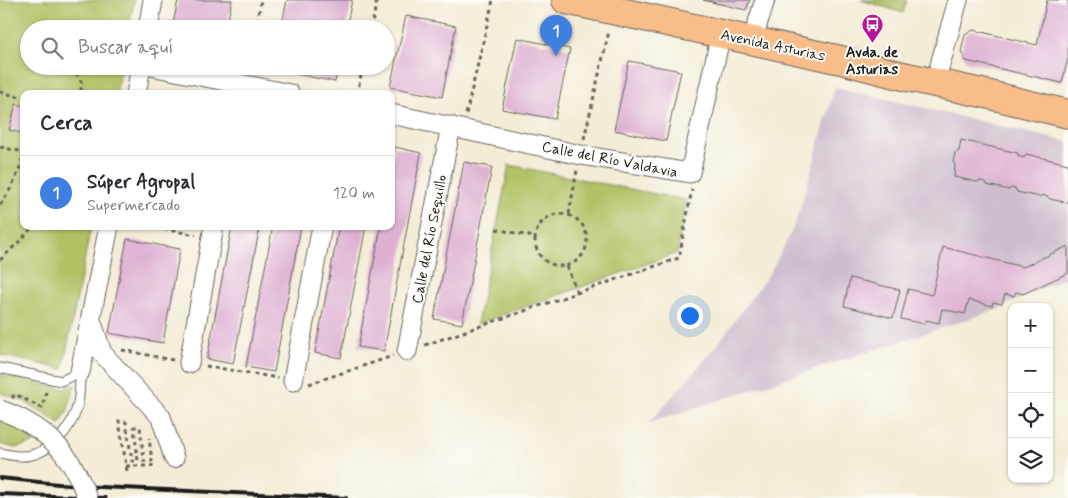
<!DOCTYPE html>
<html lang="es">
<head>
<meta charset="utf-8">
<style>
	:root { --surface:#fff; --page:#f2f2f3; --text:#2b2b33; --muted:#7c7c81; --line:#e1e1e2; --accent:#0f766e }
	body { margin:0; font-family:Mynerve,sans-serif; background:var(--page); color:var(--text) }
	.controls { position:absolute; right:15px; bottom:15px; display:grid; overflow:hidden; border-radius:10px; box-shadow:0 1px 4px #0004 }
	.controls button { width:45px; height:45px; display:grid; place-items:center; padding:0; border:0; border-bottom:1px solid var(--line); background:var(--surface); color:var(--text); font:25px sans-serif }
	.you { position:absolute; left:689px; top:315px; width:18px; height:18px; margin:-12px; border:4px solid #fff; border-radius:50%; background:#1a73e8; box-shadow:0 0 0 8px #1a73e833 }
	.badge { display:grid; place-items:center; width:32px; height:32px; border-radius:50%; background:var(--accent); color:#fff; font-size:16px; font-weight:700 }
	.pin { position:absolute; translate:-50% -41px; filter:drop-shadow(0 1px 2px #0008) }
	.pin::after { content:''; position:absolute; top:26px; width:18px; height:15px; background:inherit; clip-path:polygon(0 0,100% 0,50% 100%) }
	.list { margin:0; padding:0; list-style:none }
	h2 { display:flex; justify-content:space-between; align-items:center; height:65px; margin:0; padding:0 20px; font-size:21px }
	h2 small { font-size:16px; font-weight:400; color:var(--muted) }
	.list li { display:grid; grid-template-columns:32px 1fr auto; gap:15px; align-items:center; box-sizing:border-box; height:75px; padding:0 20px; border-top:1px solid var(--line) }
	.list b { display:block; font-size:19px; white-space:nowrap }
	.list p { margin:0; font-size:16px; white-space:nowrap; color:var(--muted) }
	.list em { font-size:16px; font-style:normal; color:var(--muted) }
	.icon { flex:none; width:28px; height:28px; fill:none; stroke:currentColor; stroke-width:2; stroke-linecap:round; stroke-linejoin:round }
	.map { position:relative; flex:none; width:1068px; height:498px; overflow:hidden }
	.search { position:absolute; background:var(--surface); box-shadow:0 1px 4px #0004; left:20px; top:20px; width:375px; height:55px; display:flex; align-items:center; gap:12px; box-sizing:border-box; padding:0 18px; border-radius:28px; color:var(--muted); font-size:19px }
	.panel { position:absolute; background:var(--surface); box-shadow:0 1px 4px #0004; left:20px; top:90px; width:375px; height:140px; border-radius:10px }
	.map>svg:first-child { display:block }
</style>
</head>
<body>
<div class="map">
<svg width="1068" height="498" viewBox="0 0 1068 498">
	<rect width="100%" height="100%" fill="#fdfcf7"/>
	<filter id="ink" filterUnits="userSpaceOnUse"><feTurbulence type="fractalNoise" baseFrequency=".02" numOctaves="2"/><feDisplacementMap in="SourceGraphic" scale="10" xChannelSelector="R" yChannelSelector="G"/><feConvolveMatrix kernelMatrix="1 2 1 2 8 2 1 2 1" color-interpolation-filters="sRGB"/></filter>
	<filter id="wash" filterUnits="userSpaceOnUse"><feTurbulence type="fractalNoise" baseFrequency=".0096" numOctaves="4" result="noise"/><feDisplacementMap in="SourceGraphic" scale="20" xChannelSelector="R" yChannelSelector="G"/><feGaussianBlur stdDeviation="1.12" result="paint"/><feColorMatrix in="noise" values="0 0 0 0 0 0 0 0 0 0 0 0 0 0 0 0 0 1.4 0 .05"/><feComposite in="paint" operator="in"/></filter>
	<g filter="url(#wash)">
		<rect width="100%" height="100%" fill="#f3ecd6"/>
		<path fill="#cfbdce" d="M835,87L1068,142V276L996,310L649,423L715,348L771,271L792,231L804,196Z"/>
		<path fill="#b1c164" stroke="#666e40" d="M0,0H134L129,29H29V66H122L116,94H24V226H91L63,369L0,355Z
			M861,0H907L903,13Z
			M509,165L686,200L677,253L477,324Z
			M0,375L64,389L75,385L67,412L60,424L23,401L0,393Z
			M0,419L26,433L37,442L15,448L0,444Z"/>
		<g id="blocks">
			<path fill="#deb1d3" d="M178,0H232L226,29H172Z
				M287,0H352L346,29H281Z
				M703,0H750L746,10Z
				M1047,0H1068V58L1062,83L966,61L961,52L965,35L973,30L1037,45Z
				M406,16L456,26L442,97L390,87Z
				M517,38L570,49L555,119L502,109Z
				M629,61L681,71L666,141L614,130Z
				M273,66H339L335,82L273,69Z
				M16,104L24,106V122L21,133L9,130Z
				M961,140L1018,153V156L1024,158L1026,154L1068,164V203L1050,199L1048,197L1042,195L1040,197L1017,192L1016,189L1011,188L1009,190L987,185L985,182L979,181L977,182L954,177L955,165L953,162L955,153L959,151Z
				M395,147L421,153L384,351L358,347L381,226H391V169Z
				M464,162L492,167L462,324L434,319Z
				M232,226H260L233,364L207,359Z
				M273,226H301L274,372L246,367Z
				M339,226H366L341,358L315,353Z
				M127,239L180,249L163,343L109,333Z
				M1068,246V273L1023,294L1016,292L1014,296L1005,294L1002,304L993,302L992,306L969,300L965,314L942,309L939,323L926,320L925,324L901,319L908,289L932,295L943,247L1023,267Z
				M850,278L900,290L893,318L844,306Z"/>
		</g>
	</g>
	<g filter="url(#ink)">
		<use href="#blocks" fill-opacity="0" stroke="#67655d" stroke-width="1"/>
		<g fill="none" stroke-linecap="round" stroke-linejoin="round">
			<defs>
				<path id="service" d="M0,368L61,381L80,372C80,382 80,393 78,403C73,429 47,458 19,456C13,456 6,454 0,453"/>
				<path id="minor" d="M148,29L153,0
					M752,41L765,0
					M151,66L290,94
					M935,83L958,0
					M136,94L141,66
					M391,114L581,155L690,173L721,34
					M91,320L102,353L161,417L174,458
					M407,351L451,126
					M189,363L214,226
					M80,372L109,226
					M293,381L322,226"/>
				<path id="primary" d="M566,0L841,60L903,76L982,93L1068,114"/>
			</defs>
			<use href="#service" stroke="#67655d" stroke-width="11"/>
			<use href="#minor" stroke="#67655d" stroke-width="21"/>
			<use href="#primary" stroke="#67655d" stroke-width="30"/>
			<path stroke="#67655d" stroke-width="3" stroke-dasharray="4 4" stroke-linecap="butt" d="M256,29L261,0
				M371,29L377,0
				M72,66L82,83L80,94
				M0,92L24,98
				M357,94L363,66
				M466,114L493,0
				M584,139L609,31
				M0,147L24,152
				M0,205C12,189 19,172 24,154
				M535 240a26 26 0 1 1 52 0a26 26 0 1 1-52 0Z
				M569,214L577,170
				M148,226L196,235
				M496,229L534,237
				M0,260L22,239L33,226
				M567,266L577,293
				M425,345L679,258L692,189
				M122,350L173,360
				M206,366L278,378
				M309,384L393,356
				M12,398L15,394L42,408L47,388
				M126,466H152V461
				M127,471L119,421L126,422L132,461H138L134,427H140L144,461H152L149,438"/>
			<use href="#service" stroke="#fff" stroke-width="9"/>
			<use href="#minor" stroke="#fff" stroke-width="19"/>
			<use href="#primary" stroke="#f8bd89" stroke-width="28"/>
			<path stroke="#1c1c1c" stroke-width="4" d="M0,478L78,486L346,498
				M0,494L105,498"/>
			<defs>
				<path id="minor-bridge" d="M0,410C45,426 72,453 87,498"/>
			</defs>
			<use href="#minor-bridge" stroke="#67655d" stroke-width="21" stroke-linecap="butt"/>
			<use href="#minor-bridge" stroke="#fff" stroke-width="19"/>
		</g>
	</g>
	<defs>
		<symbol id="bus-pin" viewBox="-11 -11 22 30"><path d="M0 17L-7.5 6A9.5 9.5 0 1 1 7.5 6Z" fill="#b5179e" stroke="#fdfcf7"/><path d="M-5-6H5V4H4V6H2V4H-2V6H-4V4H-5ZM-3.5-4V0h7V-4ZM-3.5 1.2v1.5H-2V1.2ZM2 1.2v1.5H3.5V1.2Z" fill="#fff"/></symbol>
	</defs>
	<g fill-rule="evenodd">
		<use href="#bus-pin" x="860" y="12" width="25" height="34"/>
	</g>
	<g text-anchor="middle" stroke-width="4" stroke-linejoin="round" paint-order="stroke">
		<g font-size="15" fill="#1c1c1c" stroke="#fdfcf7">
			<text transform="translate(773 45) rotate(12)" y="5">Avenida Asturias</text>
			<text transform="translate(610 159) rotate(11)" y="5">Calle del Río Valdavia</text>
			<text transform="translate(429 239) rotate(-79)" y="5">Calle del Río Sequillo</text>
		</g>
		<g font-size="15" font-weight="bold" fill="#1c1c1c" stroke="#fdfcf7">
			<text x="872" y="57">Avda. de<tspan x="872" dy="17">Asturias</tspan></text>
		</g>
	</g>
</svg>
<div class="controls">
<button>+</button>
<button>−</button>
<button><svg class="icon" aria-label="locate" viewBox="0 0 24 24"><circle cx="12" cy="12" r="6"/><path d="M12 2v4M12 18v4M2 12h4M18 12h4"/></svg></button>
<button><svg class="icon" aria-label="layers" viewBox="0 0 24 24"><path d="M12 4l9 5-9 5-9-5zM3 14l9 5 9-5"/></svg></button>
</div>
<div class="you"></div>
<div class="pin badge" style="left:556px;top:56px;background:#3f7fe0">1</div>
<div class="search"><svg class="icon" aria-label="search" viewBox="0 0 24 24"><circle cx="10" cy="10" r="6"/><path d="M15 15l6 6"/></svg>Buscar aquí</div>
<section class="panel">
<h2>Cerca<small></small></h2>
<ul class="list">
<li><span class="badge" style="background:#3f7fe0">1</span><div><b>Súper Agropal</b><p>Supermercado</p></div><em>120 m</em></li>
</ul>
</section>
</div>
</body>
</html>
